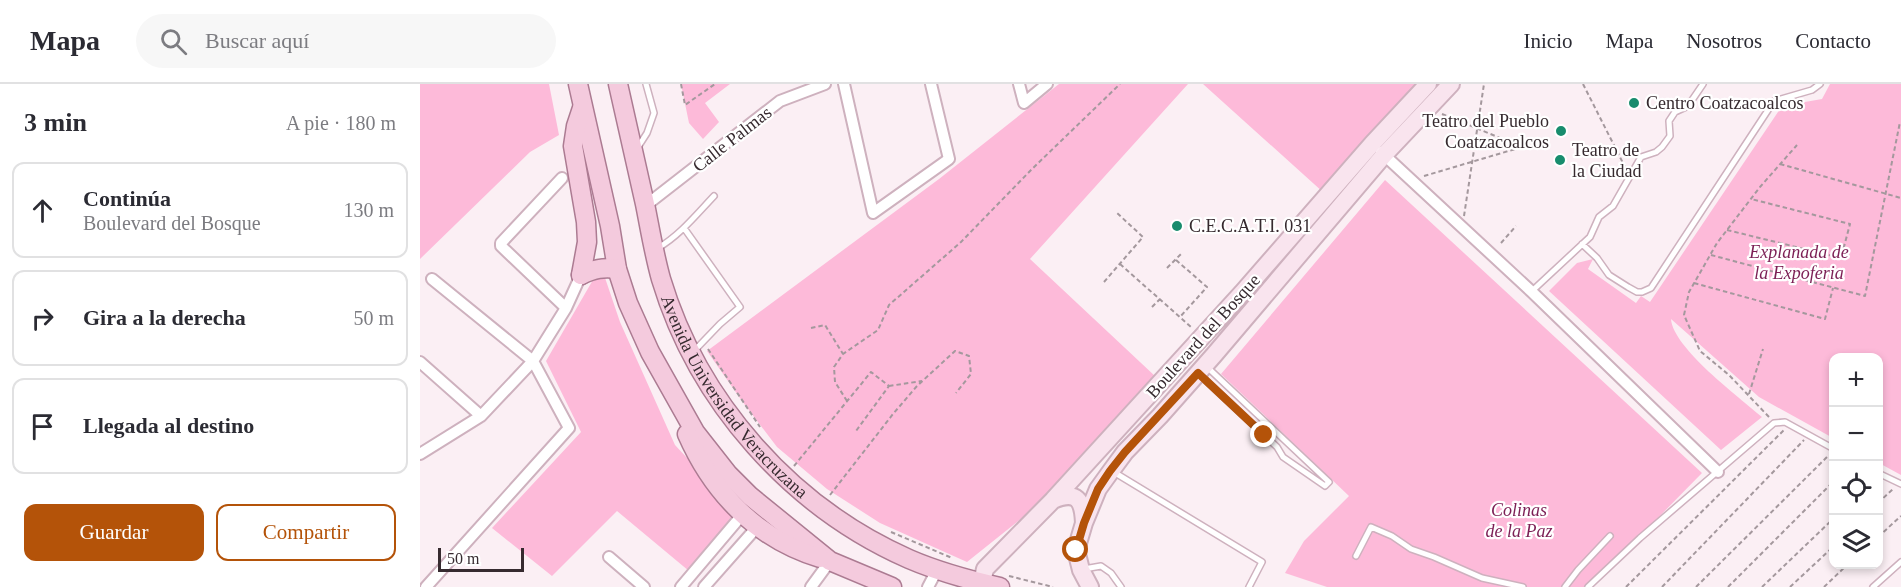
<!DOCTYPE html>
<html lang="es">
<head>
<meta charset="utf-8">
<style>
	:root { --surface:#fff; --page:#f7f7f7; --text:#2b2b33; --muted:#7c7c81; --line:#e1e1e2; --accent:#b45309 }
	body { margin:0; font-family:"Times New Roman",serif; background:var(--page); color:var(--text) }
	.controls { position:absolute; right:18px; bottom:18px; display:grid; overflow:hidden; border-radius:12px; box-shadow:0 3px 9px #0003 }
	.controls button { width:54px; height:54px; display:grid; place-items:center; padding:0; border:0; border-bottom:2px solid var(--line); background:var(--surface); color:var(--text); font:30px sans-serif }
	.scale { position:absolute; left:18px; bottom:15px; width:86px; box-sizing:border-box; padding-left:6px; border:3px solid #362a2f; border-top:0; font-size:16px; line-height:21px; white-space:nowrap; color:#362a2f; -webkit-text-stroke:4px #fff; paint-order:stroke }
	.stop { position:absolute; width:18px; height:18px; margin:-14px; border:4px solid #b45309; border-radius:50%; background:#fff }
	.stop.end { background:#b45309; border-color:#fff; box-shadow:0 2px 6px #0008 }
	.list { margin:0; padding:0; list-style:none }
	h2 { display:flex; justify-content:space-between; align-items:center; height:78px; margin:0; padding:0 24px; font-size:26px }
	h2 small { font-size:20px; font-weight:400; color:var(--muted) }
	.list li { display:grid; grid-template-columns:39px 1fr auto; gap:18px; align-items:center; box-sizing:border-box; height:96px; margin:0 12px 12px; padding:0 12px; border:2px solid var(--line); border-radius:12px }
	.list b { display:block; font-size:22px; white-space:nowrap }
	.list p { margin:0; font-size:20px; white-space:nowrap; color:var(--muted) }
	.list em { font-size:20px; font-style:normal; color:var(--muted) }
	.actions { display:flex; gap:12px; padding:18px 24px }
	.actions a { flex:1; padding:14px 0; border:2px solid var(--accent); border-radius:12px; text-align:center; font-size:21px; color:var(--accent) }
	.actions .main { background:var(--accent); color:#fff }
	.icon { flex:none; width:33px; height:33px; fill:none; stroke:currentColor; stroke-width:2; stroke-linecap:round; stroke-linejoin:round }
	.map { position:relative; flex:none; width:1481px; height:503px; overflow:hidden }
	header { display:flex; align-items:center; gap:36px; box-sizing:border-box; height:84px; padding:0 30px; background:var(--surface); border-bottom:2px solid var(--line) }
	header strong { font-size:28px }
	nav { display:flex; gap:33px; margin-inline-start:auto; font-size:21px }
	.search { width:420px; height:54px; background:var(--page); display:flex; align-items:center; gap:15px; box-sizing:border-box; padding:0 21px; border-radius:33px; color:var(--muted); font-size:22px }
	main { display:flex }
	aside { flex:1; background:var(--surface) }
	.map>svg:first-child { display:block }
</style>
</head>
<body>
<header>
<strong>Mapa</strong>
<div class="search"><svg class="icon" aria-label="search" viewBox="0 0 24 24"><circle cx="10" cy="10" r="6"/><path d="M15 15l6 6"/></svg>Buscar aquí</div>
<nav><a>Inicio</a><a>Mapa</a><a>Nosotros</a><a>Contacto</a></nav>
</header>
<main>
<aside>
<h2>3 min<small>A pie · 180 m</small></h2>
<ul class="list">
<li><svg class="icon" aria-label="ahead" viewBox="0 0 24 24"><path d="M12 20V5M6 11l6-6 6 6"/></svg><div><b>Continúa</b><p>Boulevard del Bosque</p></div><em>130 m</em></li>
<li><svg class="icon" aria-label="right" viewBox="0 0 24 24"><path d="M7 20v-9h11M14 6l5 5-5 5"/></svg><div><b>Gira a la derecha</b></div><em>50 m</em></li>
<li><svg class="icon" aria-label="arrive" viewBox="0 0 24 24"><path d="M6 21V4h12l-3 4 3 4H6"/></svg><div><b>Llegada al destino</b></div></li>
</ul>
<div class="actions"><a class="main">Guardar</a><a>Compartir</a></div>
</aside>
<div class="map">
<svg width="1481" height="503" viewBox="0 0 1481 503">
	<rect width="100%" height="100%" fill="#fbeff4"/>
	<path fill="#fdbad9" d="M0,0H129L139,51L110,68L0,175Z
		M261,0H310L285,19L299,38L283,55L269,39Z
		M639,0H768L610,175L736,293L617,422L547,478L460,439L407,405L357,363L322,317L287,267L519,95Z
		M783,0H1000L904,109Z
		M1410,0H1481V391L1459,379L1458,274H1414L1413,354L1339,313L1251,235C1253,264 1319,313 1342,333L1301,366L1129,207L1157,179L1173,175L1168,185L1216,219L1221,212L1230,218L1362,22L1402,15Z
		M965,96L1282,389L1170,503H907L865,489L884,457L929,412L801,290Z
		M181,182L200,238L255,361L320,431L269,487L197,427L132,492L72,444L161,348L126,277Z"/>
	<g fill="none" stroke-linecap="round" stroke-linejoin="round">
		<defs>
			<path id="service" d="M218,63L227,49L234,29L226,0
				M264,144L320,223L300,240L275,266
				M1162,160L1177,174L1189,191L1208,203L1217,208H1222L1231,204L1354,17L1392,6L1400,0
				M238,164C260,151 276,131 294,112
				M1112,207L1170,153L1179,133L1193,122L1221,73L1236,68L1242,63L1250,52L1249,37L1255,28L1268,22L1283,0
				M780,291L857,363L863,373L905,402L909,398L786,282
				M692,387L842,478L829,503
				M1458,389L1481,400
				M936,472L951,443L972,452L991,465L1014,473L1062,494L1103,503
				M664,485L681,482L691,489L701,503
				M1145,503L1158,486L1190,452
				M1168,503L1220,454L1354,339L1365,338L1414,365
				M1453,503L1481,478"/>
			<path id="minor" d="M424,0L453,129L529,75L511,0
				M599,0L604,19L627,0
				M961,68L1112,208L1298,388
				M142,94L81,159V162L146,224
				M225,122L360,17L405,0
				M0,278L61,332
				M0,370L61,332L113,277L146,224L161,191
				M189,473L224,503
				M6,503L149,344L113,277L12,195
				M261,503L322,431
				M284,503L337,443
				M391,503L410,477
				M508,503L517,486"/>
			<path id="secondary" d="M633,416C657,406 663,416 664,439
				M561,503L565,485L633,416L822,209L952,60L1008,0
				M670,503L661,486L656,466L664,439L678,405L691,387L705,368L740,332L794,271L964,71L1031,0"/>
			<g id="primary">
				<path d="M158,0L190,142L197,185L208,219L230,268L275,348L308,390L330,412L410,477L472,503"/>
				<path id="s1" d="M198,0C207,40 216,80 225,120C230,145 234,170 241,195C278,318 371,423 489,475C519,488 549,496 580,503"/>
				<path d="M161,191L167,158L166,138L153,62L156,42L162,24"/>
				<path d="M161,191C174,185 183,183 197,185"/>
				<path d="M267,350C293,409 337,455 400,474"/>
			</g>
		</defs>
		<use href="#service" stroke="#ceb1be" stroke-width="8"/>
		<use href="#minor" stroke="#ceb1be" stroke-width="14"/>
		<use href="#secondary" stroke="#ceb1be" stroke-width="20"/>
		<use href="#primary" stroke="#ac7b92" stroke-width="21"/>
		<path stroke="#a4989d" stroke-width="2" stroke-dasharray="4.5 3" stroke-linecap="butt" d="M261,0L265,21L295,0
			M1163,0L1205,83
			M1022,30L1102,63
			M1360,80L1481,114
			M1004,92L1102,63
			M1044,132L1064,0
			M1307,146L1421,174L1430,140L1331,115
			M1081,159L1096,142
			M1291,171L1445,212L1480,38
			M756,176L787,203L760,233
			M700,180L771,243
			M747,184L761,170
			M684,198L723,153L697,129
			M1274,199L1405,235L1413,204
			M732,223L740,215
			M391,244L405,241L423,270
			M288,265L340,343
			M469,302L502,297
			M1329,310L1343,265
			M427,317L415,298L414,283L423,270L458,246L469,221L541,158L612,85L700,0
			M1349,333L1309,291L1280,267L1264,231L1269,208L1297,159L1340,103L1377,61
			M374,382L451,288L469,302L436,347
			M410,411L473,330L497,302L535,267L549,272L551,290L536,309
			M1458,419L1474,404
			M471,448L532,474
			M1458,453L1481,432
			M589,492L633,503
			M1206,503L1364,346
			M1242,503L1384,356
			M1276,503L1409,371
			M1308,503L1414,397
			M1342,503L1414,434
			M1370,503L1414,462
			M1404,503L1428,480"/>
		<use href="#service" stroke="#fff" stroke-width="5"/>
		<use href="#minor" stroke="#fff" stroke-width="10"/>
		<use href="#secondary" stroke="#f9e4ee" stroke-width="16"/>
		<use href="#primary" stroke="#f4cadd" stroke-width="18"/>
	</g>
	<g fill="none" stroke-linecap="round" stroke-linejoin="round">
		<path stroke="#b45309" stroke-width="8" d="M656,466L664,439L678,405L690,387L705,368L778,289L844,351"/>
	</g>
	<g fill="#188c6d" stroke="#fff" stroke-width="2">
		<circle cx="1214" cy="19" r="6"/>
		<circle cx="1141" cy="47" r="6"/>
		<circle cx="1140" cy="76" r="6"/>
		<circle cx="757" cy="142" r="6"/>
	</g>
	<g text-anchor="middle" stroke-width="4.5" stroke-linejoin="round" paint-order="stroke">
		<g font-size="18" fill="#362a2f" stroke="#fff" text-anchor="start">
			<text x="1226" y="25">Centro Coatzacoalcos</text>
			<text x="1129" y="43" text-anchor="end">Teatro del Pueblo<tspan x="1129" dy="21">Coatzacoalcos</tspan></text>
			<text x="1152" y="72">Teatro de<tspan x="1152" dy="21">la Ciudad</tspan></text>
			<text x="769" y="148">C.E.C.A.T.I. 031</text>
		</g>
		<g font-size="18" fill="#362a2f" stroke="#fff">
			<text transform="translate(312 55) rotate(-38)" y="6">Calle Palmas</text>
			<text transform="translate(783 252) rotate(-48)" y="6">Boulevard del Bosque</text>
			<text dy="6" stroke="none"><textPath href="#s1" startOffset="340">Avenida Universidad Veracruzana</textPath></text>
		</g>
		<g font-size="18" font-style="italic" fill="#7c1f55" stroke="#fff">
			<text x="1379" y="174">Explanada de<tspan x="1379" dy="21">la Expoferia</tspan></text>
			<text x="1099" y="432">Colinas<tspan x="1099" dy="21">de la Paz</tspan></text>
		</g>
	</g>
</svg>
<div class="controls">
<button>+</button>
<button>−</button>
<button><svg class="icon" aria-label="locate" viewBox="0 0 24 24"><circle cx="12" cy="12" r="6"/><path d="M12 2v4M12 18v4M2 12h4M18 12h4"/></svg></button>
<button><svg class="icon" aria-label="layers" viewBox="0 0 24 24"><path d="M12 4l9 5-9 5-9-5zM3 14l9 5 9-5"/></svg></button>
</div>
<div class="scale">50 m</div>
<div class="stop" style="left:656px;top:466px"></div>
<div class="stop end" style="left:844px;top:351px"></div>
</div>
</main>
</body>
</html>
